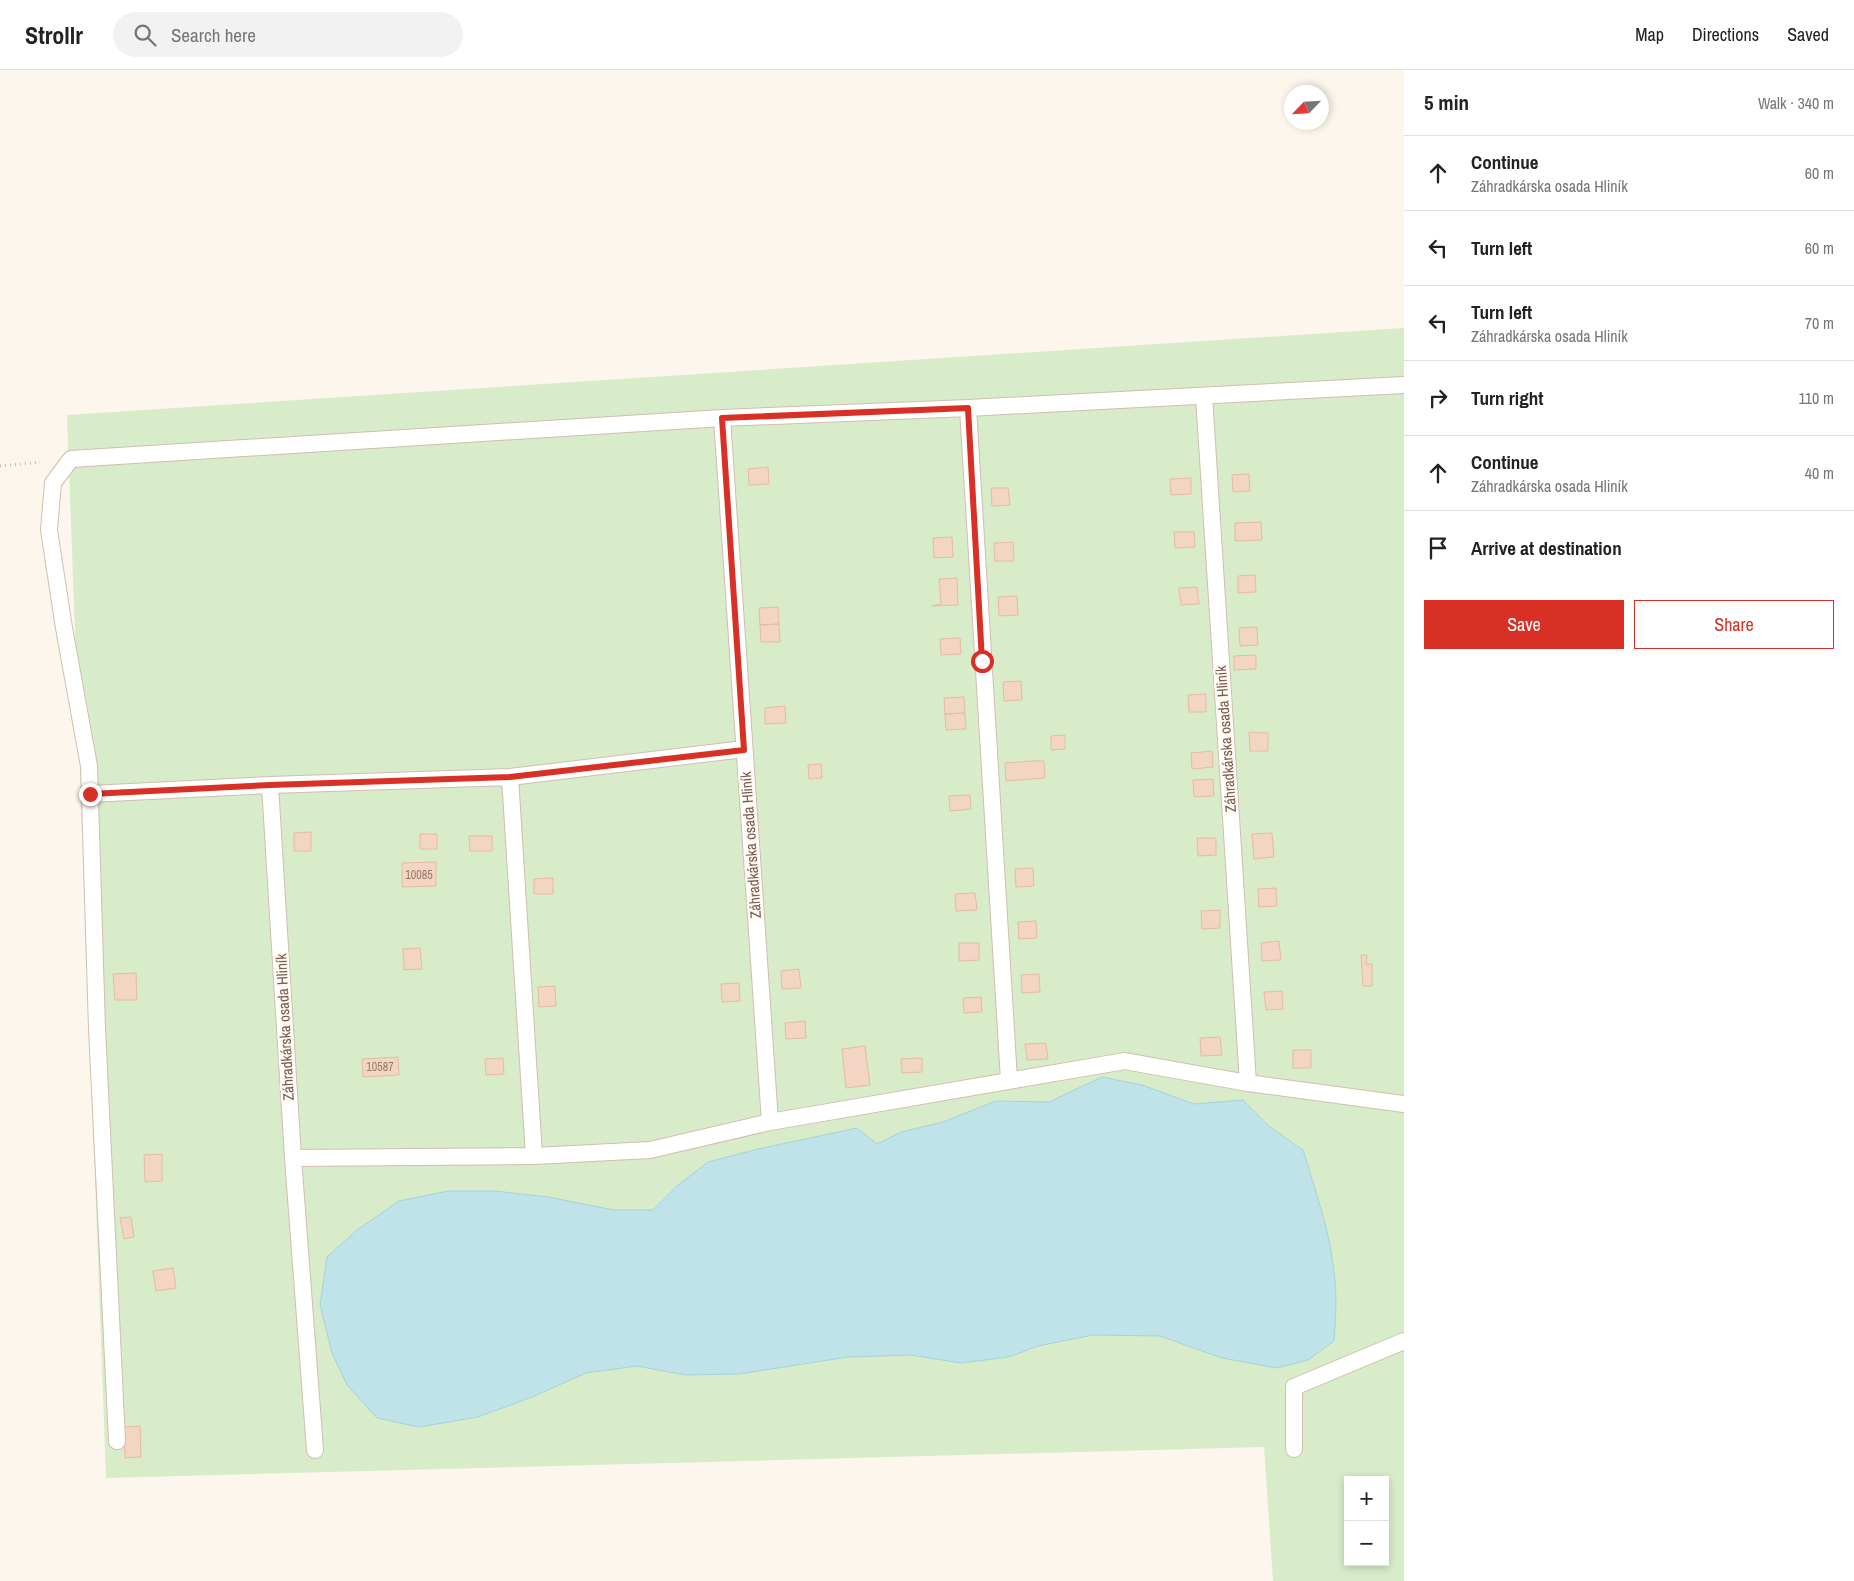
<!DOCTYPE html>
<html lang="en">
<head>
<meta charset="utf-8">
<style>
	:root { --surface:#fff; --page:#f2f2f2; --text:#222; --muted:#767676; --line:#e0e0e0; --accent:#d93025 }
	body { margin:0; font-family:"Archivo Narrow",sans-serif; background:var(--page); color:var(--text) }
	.controls { position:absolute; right:15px; bottom:15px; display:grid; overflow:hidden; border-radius:0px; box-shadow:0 2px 8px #0003 }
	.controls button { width:45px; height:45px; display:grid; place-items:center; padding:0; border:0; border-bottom:1px solid var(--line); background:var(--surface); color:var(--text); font:25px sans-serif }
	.compass { position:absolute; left:1284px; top:15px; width:45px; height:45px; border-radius:50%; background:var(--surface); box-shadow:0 2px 8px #0003; rotate:245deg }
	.stop { position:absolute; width:15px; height:15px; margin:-11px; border:4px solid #d93025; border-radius:50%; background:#fff }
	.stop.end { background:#d93025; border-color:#fff; box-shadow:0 1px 5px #0008 }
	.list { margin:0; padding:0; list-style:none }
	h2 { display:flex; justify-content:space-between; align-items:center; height:65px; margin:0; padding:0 20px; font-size:21px }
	h2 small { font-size:16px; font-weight:400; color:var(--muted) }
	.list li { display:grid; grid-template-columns:32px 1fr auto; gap:15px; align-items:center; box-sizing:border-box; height:75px; padding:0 20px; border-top:1px solid var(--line) }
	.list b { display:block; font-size:19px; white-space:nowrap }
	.list p { margin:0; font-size:16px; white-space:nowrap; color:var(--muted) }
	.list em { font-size:16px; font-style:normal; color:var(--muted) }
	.actions { display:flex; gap:10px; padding:15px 20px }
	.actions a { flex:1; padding:11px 0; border:1px solid var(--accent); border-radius:0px; text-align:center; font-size:18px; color:var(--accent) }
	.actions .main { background:var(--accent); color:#fff }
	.icon { flex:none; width:28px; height:28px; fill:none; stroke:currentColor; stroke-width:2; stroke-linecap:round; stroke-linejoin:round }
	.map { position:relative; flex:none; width:1404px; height:1511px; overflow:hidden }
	header { display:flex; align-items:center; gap:30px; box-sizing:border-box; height:70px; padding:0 25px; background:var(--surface); border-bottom:1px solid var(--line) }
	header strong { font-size:24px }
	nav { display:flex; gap:28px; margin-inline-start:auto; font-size:18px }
	.search { width:350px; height:45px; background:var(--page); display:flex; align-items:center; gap:12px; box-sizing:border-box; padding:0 18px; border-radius:28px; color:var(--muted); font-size:19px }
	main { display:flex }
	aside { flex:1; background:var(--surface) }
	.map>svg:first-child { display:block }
</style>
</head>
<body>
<header>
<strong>Strollr</strong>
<div class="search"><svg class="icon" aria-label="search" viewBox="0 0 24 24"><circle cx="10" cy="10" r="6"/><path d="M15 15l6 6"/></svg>Search here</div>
<nav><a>Map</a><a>Directions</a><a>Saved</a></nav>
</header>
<main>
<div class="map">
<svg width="1404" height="1511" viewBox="0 0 1404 1511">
	<rect width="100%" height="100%" fill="#fdf6ec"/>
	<path fill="#d8ecc9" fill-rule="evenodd" d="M1404,258V1511H1273L1264,1377L106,1408L67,345ZM1348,1410H1385V1492H1348Z"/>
	<path fill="#bfe3e8" stroke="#a5d3da" d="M1102,1007L1142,1015L1194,1034L1243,1030L1270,1057L1303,1080C1315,1120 1330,1161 1334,1202C1337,1225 1336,1248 1334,1271L1308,1290L1277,1298L1222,1288L1160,1266L1093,1265L1038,1276L1009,1287L961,1293L911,1285L848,1287L739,1304L685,1305L637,1296L586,1303L532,1327L478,1347L419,1357L377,1348L347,1315L332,1283L320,1235L327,1187L357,1160L399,1131L448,1121H495L548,1127L614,1140H653L678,1115L708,1092L758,1079L857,1058L877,1074L901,1062L943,1052L996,1031L1049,1032Z"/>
	<path fill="#f3d5c3" stroke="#e6bba3" d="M768,397L769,414L749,415L748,399Z
		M1249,404L1250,421L1233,422L1232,405Z
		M1191,408V424L1171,425L1170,409Z
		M991,418H1008L1010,435L992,436Z
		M1261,452L1262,470L1235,471V453Z
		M1174,462H1194L1195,477L1175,478Z
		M952,467L953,487L934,488L933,468Z
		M1013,472L1014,491H995L994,473Z
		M1255,505L1256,522L1238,523V506Z
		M957,508L958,535L932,536L941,534L939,509Z
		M1197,517L1199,534L1181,535L1179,518Z
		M1017,526L1018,545L999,546L998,527Z
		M778,537L779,554L760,555L759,538Z
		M779,554L780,572H761L760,555Z
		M1257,557L1258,575L1240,576L1239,558Z
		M960,568L961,584L941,585L940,569Z
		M1256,585V599L1234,600V586Z
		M1021,611L1022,630L1004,631L1003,612Z
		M1206,624V642H1189L1188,625Z
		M964,627L965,643L945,644L944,628Z
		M785,636L786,653L765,654V638Z
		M965,643L966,659L946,660L945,644Z
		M1249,662L1268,663V681H1250Z
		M1065,665V679L1051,680V666Z
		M1212,681L1213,697L1192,699L1191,683Z
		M1032,691H1044L1045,708L1006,711L1005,693Z
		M821,694L822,708L809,709L808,695Z
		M1213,709L1214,726L1194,727L1193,710Z
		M970,725L971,739L950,741L949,726Z
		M311,762V781H294V763Z
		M1272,763L1274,787L1254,789L1252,764Z
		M420,764H437V779H420Z
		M469,766H492V781H470Z
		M1197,768H1216V785L1198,786Z
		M436,792V816L402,817V793Z
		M1033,798L1034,816L1016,817L1015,799Z
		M553,808V824H534V809Z
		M1276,818L1277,836L1259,837L1258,819Z
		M975,823L977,840L956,841L955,824Z
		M1220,840V858L1202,859L1201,841Z
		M1036,851L1037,868L1019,869L1018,852Z
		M1279,871L1281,890L1262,891L1261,873Z
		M959,873H979V890L959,891Z
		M420,878L422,899L404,900L403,879Z
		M1361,885H1367L1366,894H1372V916H1363Z
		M799,899L801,918L782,919L781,901Z
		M136,903L137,930H115L113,904Z
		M1039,904L1040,922L1022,923L1021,905Z
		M739,913L740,931L722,932L721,914Z
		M555,916L556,936L539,937L538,917Z
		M1282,921L1283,939L1266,940L1264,922Z
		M981,927L982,942L964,943L963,928Z
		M805,951L806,968L786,969L785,953Z
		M1220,967L1222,985L1201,986L1200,968Z
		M1046,973L1048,989L1027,990L1025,974Z
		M865,976L870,1015L846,1018L842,979Z
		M1293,980H1311V998H1293Z
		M398,987L399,1005L363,1007L362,989Z
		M503,988L504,1004L486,1005L485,989Z
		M922,988V1002L902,1003L901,989Z
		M162,1084V1111L145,1112L144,1085Z
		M131,1147L134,1167L124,1169L120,1148Z
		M173,1198L176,1218L156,1221L153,1201Z
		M140,1356L141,1387L125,1388L124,1357Z"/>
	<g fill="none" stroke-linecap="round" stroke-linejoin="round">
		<defs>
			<path id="service" d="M1204,326L1248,1013
				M968,338L1009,1010
				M722,348L770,1052
				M510,707L534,1086
				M270,715L510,707L744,679
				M90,724L270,715L293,1088L315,1380
				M293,1088L534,1086L650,1080L770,1052L1125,991L1248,1013L1404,1034
				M117,1371L97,959L89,696L64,558L49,460L53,413L71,389L722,348L968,338L1404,315
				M1294,1379V1317L1404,1271"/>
		</defs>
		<use href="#service" stroke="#d1beb0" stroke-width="18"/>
		<path stroke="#d9b8a5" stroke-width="3" stroke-dasharray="1 4" stroke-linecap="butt" d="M0,396L40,392"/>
		<use href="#service" stroke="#fff" stroke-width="16"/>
	</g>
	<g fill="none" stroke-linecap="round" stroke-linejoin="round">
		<path stroke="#d93025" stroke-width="6" d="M90,724L270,715L510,707L744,680L722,348L968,338L982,591"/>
	</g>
	<g text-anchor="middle" stroke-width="4.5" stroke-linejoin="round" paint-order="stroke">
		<g font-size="12" fill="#987a6a">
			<text x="419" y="809">10085</text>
			<text x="380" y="1001">10587</text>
		</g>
		<g font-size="15" fill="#7a5c4d" stroke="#fffaf3">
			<text transform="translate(1226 669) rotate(-94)" y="5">Záhradkárska osada Hliník</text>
			<text transform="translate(751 775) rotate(-94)" y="5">Záhradkárska osada Hliník</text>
			<text transform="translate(285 957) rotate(-93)" y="5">Záhradkárska osada Hliník</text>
		</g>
	</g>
</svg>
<div class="controls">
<button>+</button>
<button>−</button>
</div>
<svg class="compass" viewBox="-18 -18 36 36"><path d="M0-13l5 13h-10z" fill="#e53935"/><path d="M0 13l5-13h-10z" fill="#767676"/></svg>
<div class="stop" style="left:982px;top:591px"></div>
<div class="stop end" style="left:90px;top:724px"></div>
</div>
<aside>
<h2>5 min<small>Walk · 340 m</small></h2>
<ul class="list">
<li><svg class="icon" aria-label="ahead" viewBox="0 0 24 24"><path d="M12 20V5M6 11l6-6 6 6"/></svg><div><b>Continue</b><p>Záhradkárska osada Hliník</p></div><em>60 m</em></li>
<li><svg class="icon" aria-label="left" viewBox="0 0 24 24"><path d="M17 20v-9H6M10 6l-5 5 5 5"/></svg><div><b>Turn left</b></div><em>60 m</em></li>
<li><svg class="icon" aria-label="left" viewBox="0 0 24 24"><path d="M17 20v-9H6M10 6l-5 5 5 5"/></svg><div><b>Turn left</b><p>Záhradkárska osada Hliník</p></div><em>70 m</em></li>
<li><svg class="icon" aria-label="right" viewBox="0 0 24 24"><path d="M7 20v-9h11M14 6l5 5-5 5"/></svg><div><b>Turn right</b></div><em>110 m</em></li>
<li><svg class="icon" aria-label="ahead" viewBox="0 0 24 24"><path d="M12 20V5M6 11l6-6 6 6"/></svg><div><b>Continue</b><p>Záhradkárska osada Hliník</p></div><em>40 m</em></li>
<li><svg class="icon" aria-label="arrive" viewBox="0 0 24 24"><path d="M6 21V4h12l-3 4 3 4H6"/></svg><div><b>Arrive at destination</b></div></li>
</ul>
<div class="actions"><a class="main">Save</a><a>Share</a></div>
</aside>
</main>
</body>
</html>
